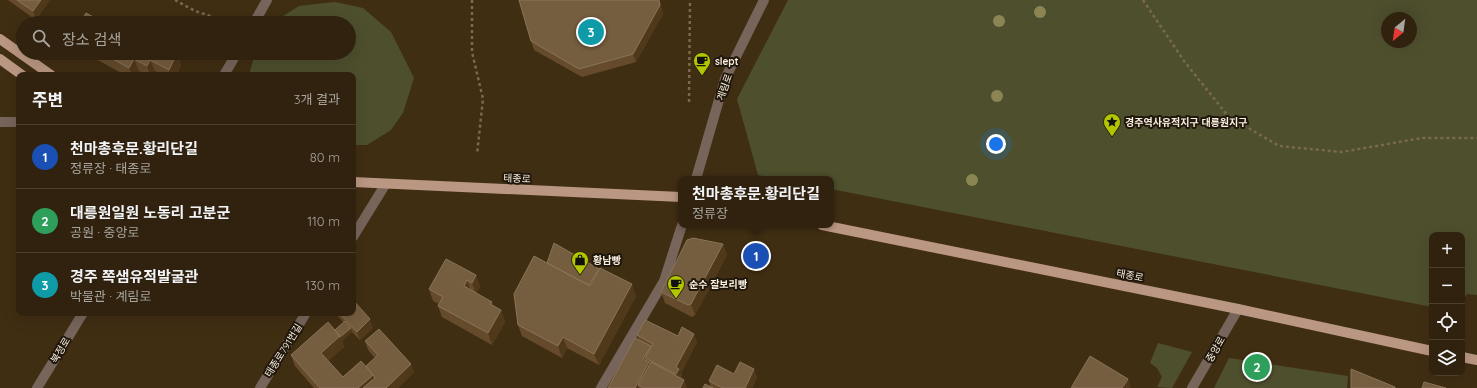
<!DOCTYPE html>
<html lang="ko">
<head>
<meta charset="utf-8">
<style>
	:root { --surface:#30220e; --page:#3c2f1c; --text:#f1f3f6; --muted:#a8a49e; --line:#4b3f2e; --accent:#b1c500 }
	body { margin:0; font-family:Quicksand,"Noto Sans KR",sans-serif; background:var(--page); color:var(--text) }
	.controls { position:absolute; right:12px; bottom:12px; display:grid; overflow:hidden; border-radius:8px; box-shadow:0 4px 16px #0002 }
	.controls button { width:36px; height:36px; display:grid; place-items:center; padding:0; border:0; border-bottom:1px solid var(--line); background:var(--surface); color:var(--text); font:20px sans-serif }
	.compass { position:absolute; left:1381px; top:12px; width:36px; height:36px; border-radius:50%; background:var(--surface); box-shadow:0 4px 16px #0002; rotate:209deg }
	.you { position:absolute; left:996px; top:144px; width:14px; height:14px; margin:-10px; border:3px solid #fff; border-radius:50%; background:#1a73e8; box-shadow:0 0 0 6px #1a73e833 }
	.badge { display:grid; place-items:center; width:26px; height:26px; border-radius:50%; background:var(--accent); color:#fff; font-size:13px; font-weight:700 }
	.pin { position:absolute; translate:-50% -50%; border:2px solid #fff; box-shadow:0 1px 4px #0006 }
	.popup { position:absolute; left:678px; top:176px; width:156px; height:52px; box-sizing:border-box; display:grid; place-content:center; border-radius:8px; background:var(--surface); filter:drop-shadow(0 1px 3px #0005); font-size:13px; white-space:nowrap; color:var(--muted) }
	.popup b { font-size:15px; color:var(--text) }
	.popup::after { content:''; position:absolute; left:50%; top:100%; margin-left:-8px; border:8px solid transparent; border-top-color:var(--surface) }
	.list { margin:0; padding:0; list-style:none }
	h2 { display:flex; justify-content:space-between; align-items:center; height:52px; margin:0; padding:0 16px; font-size:17px }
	h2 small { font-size:13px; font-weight:400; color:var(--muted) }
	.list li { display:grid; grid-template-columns:26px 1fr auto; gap:12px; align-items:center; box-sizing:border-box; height:64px; padding:0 16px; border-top:1px solid var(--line) }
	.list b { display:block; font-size:15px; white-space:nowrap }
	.list p { margin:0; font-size:13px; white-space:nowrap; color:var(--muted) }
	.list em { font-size:13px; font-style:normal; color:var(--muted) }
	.icon { flex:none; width:22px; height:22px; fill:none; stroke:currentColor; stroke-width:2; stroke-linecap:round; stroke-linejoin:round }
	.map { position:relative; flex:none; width:1477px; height:388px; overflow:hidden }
	.search { position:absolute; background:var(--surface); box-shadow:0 4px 16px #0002; left:16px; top:16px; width:340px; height:44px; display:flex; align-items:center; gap:10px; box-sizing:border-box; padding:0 14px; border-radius:22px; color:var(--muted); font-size:15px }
	.panel { position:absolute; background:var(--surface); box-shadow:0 4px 16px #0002; left:16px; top:72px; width:340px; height:244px; border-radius:8px }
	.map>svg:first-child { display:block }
</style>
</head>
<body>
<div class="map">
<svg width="1477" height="388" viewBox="0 0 1477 388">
	<rect width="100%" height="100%" fill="#402e13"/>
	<path fill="#4d4f2d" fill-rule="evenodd" d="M788,0H1477V295L1467,294L1462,302V235H1432V307L831,189V179H779L758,175L737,99ZM1387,18H1411V42H1387Z
		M335,2L363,8L391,32L414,78L403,113L391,130L367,145H353V75H249L255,53H349V23H272L299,6Z
		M1158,343L1192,352L1172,388L1157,387L1162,377L1157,368L1150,363Z
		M1229,358L1348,376L1347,388H1214Z"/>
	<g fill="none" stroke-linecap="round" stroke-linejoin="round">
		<path stroke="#7a6952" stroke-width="2.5" stroke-dasharray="3 3" stroke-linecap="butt" d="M175,0L195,11L232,23
			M472,0V52L483,99L477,154
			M1143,0L1184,61L1228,116L1279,146L1342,152L1422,138H1477
			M689,102L690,0"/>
		<path stroke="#77655b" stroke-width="10" d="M254,23L267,0
			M224,75L237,53
			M0,122H19
			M353,237L385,185
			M260,388L306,313"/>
		<path stroke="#77655b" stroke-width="10" d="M696,179L725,79L764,0
			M37,388L83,313
			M601,388L664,281L682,225
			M1192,388L1238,309"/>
		<path stroke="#ba9782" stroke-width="10" d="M0,39L51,75
			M0,59L22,75
			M353,182L681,197
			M822,225L1238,309L1432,351
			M1462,357L1477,360"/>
	</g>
	<g fill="#8a8553">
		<circle cx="1040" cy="12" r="6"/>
		<circle cx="999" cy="21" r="6"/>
		<circle cx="997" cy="96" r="6"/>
		<circle cx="972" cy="180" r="6"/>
	</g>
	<path fill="#654b2c" d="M8,0H50L36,20Z
		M519,0H659L663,14L636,62L582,77L534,50L531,41Z
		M85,53H177L181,65L176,75H162L155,71L152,75H146L139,71L136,75H125Z
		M723,244L727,255L695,315L692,317L665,303L661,292Z
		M547,263L636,296L599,365L567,348L562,358L522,336L518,325Z
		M476,275L480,287L476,293L492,302L493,306L501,310L505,322L492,345L442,317L438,306L439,304L433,301L429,289Z
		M335,313H353L373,328L360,340L352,332L342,341L344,347L328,361L343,377L366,366L375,358L368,350L365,341L414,372L398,388H314L295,366L291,355L335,330L343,322Z
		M637,335L678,336L697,342L681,373L682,377V378L687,388H608L638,339Z
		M734,374L757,377L752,388H703L711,387L709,381Z"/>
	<path fill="#50381a" d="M41,0H50L36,20L33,11Z
		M659,0L663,14L636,62L633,54Z
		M177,53L181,65L176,75H170L169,70Z
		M134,59L139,71L136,75H132L129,68Z
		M150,60L155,71L152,75H150L147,66Z
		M723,244L727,255L695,315L691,304Z
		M600,269L591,295L588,286Z
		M476,275L480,287L476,294L472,283Z
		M467,280L471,292L464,286Z
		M632,284L636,296L599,365L594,354Z
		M501,310L505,322L492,345L488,333Z
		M370,319L373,328L360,340L357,332Z
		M351,328L352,332L342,341L344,347L325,364L321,353L340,336Z
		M694,334L697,342L681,373L682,377L679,383L676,374V367Z
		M563,337L567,348L562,358L558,346Z
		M651,346L654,354L645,358L647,364L649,362L652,370L638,385L639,388H635L643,359Z
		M411,364L414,372L398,388H386Z
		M754,369L757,377L752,388H745Z
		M373,375L378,387L376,388H358Z
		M1128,379L1131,388H1122Z
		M684,380L687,388H680Z"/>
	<path fill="#755d3f" stroke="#8a7458" d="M17,0H41L33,11Z
		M519,0H659L660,5L633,54L579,69L531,41Z
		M86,13L104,23H80Z
		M110,17L122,23H107Z
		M102,53H177L169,70L150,60L147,66L134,59L129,68Z
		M693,238L723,244L691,304L688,305L661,292L687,240Z
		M554,243L599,269L589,285L547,263Z
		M534,256L590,286L600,268L632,284L594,354L563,337L558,346L518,325L514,294Z
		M446,259L476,275L472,283L467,280L464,286L492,302L490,304L501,310L488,333L438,306L443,297L429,289Z
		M353,300L370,319L357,332L339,313H353Z
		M645,320L678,336L682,327L694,334L676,367L679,369L676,374L645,358L653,344L637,335Z
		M345,321L351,328L340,337L335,330Z
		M328,322L340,336L321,353L343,377L361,361L373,375L358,388H320L291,355Z
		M379,329L411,364L386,388H363L375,378L373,375L366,366L378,355L365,341Z
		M635,338L651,346L643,359L649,362L635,388H608Z
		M1090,356L1128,379L1122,388H1071Z
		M651,362L684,380L680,388H643L638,385Z
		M740,362L754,369L745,388H723L709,381L717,365L734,374Z
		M1351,369L1395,387V388H1351Z
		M1424,382L1446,388H1422Z
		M705,384L713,388H703Z"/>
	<defs>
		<symbol id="cafe-pin" viewBox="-11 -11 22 30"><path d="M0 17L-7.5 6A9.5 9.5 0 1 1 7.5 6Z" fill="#b1c500" stroke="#20180d"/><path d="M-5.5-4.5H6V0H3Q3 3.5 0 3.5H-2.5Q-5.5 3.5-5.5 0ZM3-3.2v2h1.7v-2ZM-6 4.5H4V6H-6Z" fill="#111"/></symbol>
		<symbol id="sight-pin" viewBox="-11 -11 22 30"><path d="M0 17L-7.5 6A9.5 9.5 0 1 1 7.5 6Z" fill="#b1c500" stroke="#20180d"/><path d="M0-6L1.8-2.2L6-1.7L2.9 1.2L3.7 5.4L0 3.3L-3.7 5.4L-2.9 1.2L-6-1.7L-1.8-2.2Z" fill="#111"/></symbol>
		<symbol id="shop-pin" viewBox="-11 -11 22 30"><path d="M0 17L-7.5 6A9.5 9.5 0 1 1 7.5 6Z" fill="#b1c500" stroke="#20180d"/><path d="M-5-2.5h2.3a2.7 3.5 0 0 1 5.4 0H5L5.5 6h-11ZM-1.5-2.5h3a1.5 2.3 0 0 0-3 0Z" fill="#111"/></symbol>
	</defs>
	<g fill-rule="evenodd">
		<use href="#cafe-pin" x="692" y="51" width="20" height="27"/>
		<use href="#sight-pin" x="1102" y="112" width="20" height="27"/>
		<use href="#shop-pin" x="570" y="250" width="20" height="27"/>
		<use href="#cafe-pin" x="666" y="274" width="20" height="27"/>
	</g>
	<g text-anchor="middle" stroke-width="4" stroke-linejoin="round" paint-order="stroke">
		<g font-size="10" font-weight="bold" fill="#fbefdf" stroke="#20180d" text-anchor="start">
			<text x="715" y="65">slept</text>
			<text x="1125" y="126">경주역사유적지구 대릉원지구</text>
			<text x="593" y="264">황남빵</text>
			<text x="689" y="288">순수 잘보리빵</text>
		</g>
		<g font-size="10" fill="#fbefdf" stroke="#20180d">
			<text transform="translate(724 87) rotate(-71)" y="4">계림로</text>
			<text transform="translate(517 178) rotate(2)" y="4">태종로</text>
			<text transform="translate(1130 275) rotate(11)" y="4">태종로</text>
			<text transform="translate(1215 349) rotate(-60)" y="4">중앙로</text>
			<text transform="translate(60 350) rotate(-59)" y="4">북정로</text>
			<text transform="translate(283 350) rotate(-58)" y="4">태종로791번길</text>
		</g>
	</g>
</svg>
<div class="controls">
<button>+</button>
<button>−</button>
<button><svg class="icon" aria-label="locate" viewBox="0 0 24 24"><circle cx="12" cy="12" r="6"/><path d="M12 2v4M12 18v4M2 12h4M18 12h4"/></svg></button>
<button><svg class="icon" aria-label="layers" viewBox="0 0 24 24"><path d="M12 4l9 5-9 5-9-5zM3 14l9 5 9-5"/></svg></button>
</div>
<svg class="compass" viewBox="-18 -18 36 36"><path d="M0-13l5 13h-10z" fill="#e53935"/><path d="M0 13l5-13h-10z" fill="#a8a49e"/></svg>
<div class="you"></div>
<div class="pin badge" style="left:756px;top:256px;background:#1a4fb4">1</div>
<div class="popup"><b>천마총후문.황리단길</b>정류장</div>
<div class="pin badge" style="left:1257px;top:367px;background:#2e9e5b">2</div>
<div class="pin badge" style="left:591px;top:32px;background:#0f9aa8">3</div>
<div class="search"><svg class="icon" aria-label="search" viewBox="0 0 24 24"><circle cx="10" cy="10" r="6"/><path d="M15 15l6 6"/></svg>장소 검색</div>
<section class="panel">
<h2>주변<small>3개 결과</small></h2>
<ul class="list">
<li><span class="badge" style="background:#1a4fb4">1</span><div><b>천마총후문.황리단길</b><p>정류장 · 태종로</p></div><em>80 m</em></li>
<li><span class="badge" style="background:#2e9e5b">2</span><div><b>대릉원일원 노동리 고분군</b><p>공원 · 중앙로</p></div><em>110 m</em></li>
<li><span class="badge" style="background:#0f9aa8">3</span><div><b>경주 쪽샘유적발굴관</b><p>박물관 · 계림로</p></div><em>130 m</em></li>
</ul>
</section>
</div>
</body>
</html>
